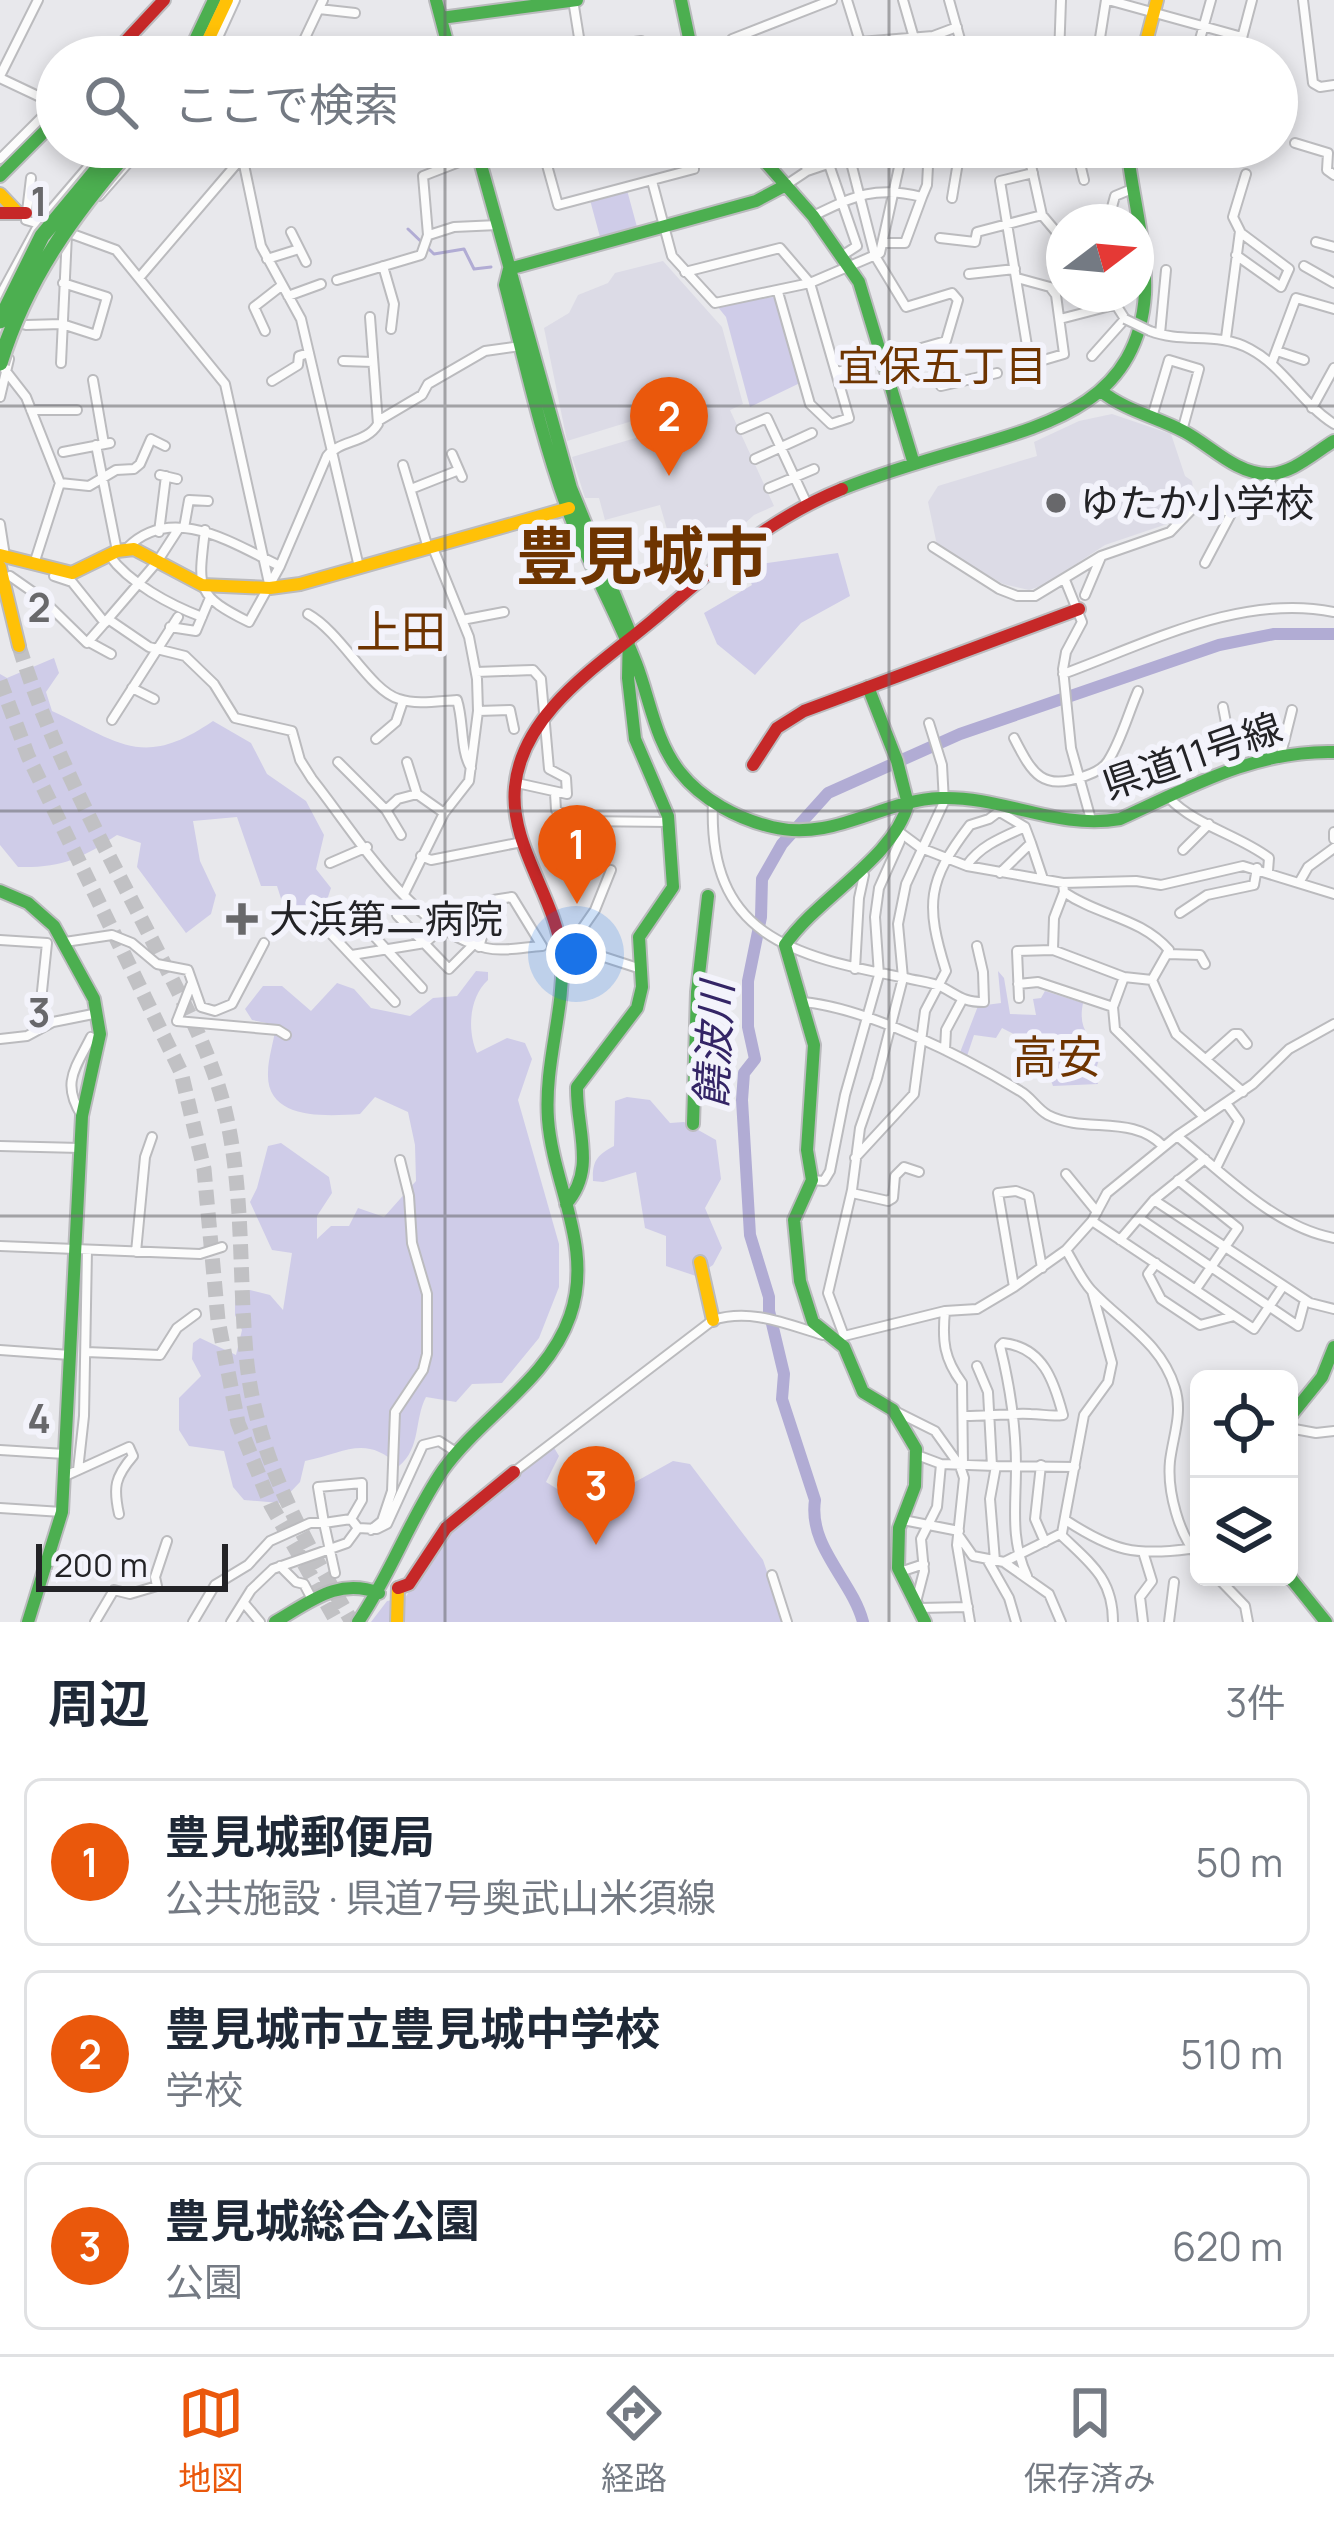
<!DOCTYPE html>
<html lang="ja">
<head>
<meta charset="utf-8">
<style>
	:root { --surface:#fff; --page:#f6f6f7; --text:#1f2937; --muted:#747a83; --line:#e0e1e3; --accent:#ea580c }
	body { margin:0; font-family:Manrope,"Noto Sans JP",sans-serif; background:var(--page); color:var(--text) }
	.controls { position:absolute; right:36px; bottom:36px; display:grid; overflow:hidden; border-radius:18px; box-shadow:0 6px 18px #0003 }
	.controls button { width:108px; height:108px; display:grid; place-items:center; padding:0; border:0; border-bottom:3px solid var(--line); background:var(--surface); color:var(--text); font:60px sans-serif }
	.compass { position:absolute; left:1046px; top:204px; width:108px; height:108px; border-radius:50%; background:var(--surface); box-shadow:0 6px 18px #0003; rotate:74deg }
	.scale { position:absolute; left:36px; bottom:30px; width:192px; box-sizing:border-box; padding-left:12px; border:6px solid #232326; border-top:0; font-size:33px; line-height:42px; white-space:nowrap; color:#232326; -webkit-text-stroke:9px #f3f3fb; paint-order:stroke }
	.you { position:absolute; left:576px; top:954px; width:42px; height:42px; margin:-30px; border:9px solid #fff; border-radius:50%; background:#1a73e8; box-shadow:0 0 0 18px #1a73e833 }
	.badge { display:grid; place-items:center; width:78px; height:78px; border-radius:50%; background:var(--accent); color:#fff; font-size:39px; font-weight:700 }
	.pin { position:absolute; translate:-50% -99px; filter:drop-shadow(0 3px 6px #0008) }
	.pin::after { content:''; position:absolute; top:63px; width:42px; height:36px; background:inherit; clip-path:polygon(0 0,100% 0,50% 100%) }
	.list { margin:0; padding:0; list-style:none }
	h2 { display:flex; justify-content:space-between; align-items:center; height:156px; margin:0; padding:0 48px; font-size:51px }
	h2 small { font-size:39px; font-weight:400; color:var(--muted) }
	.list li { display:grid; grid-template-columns:78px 1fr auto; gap:36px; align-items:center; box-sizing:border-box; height:168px; margin:0 24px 24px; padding:0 24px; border:3px solid var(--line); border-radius:18px }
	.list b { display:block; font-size:45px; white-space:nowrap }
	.list p { margin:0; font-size:39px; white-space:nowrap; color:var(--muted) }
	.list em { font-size:39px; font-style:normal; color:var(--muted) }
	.icon { flex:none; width:66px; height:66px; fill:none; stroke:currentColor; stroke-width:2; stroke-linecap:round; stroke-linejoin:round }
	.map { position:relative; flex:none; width:1334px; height:1622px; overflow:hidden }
	.search { position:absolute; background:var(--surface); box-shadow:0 6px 18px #0003; left:36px; right:36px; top:36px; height:132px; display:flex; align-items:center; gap:30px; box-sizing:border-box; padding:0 42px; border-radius:66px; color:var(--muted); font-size:45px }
	.sheet { height:732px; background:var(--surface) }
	nav { display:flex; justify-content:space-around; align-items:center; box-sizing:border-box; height:168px; border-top:3px solid var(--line); background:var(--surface); font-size:33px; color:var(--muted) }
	nav a { display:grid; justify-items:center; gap:6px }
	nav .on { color:var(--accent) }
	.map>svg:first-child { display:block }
</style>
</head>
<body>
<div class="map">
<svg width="1334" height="1622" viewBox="0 0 1334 1622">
	<rect width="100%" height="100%" fill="#e8e8ec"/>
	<path fill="#dcdbe6" d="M663,261L722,327L743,404L730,410L774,506L754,515L682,581L660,505L605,520L599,498H585L572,457L659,431L655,414L567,441L544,328L569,313L578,295L608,283L615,273Z
		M1112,414L1171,434L1185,476L1192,481L1194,497L1183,505L1173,522L1105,545L1044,585L1029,590L1003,584L937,545L928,502L938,486L1037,456L1034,442L1079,421Z"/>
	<path fill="#cfcce8" d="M627,190L637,227L600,237L590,200Z
		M773,297L777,300L800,383L750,407L726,317L717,306Z
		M838,553L850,596L801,623L755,675L717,644L704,613L752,585L747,573L761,564Z
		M54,658L59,673L46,692L52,711C120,743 143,769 213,721L251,743L267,774L306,801L324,835L316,869L331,888L327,900L301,919L287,917L277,886H261L237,817L193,821L200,861L216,895L211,914L186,933L137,867L141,843L117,835C81,859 61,868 18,867L0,845V674L7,678Z
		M476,971L488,972V980C469,997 467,1031 477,1053L507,1038L525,1043L532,1059L518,1100L559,1244V1287L539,1338L502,1383L472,1384L456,1402L426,1397C414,1420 421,1448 399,1466C365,1434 346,1453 305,1461L300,1482L280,1503L244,1500L233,1487L224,1451L189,1446L179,1430V1398L201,1376L192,1359L193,1343L200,1338L236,1355L242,1330L235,1315V1300L250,1290L270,1295L283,1310L292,1253L272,1250L250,1202L257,1188L268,1146L281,1143L329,1177L332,1193L317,1216V1239L331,1226H349L358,1208L384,1217L416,1181L415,1145L408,1112L375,1097L360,1114C327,1116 266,1121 268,1073C268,1058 274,1041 276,1025L252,1020L245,1009L263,986H282L311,1011L337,983L354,989L371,1008L410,1016L433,998L457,996Z
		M998,971L1004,978L1010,1014L1036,1015L1033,999L1041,998L1045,991L1083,1003C1078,1028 1088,1036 1101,1052L1095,1073L1098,1084L1053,1086L1047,1070L1039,1064L1043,1054L1036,1051L1037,1046L1002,1028L996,1038L974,1035L966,1059L959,1055L978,1006L1001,1003Z
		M627,1097L650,1100L670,1123L684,1122L716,1140L721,1179L705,1208L722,1248L713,1265L696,1276L666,1266V1236L645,1228L636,1172L603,1182L593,1181C592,1161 597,1155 614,1146L615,1101Z
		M553,1446L559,1456L546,1482L588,1508L673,1461L690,1464L763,1560L784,1622H371L387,1601L405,1598L448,1531Z"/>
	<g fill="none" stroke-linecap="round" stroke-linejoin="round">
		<path stroke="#b1acd4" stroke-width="3" d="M379,38L395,49
			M408,229L434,254L464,249L474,269L491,267"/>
		<path stroke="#b1acd4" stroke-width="12" d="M863,1622C852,1580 808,1547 815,1500L782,1399L784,1374L769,1311V1297L750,1235L742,1100L744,1073L755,1059L748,1027V981L761,917L762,879L782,844L828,793L960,734L1219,645L1274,634H1334"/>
		<path stroke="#c1c1c4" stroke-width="15" stroke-dasharray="15 8" stroke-linecap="butt" d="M19,646C51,751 105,847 154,944C176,987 199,1030 215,1076C247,1169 237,1267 247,1364C258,1460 304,1540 352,1622
			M0,681L28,756L181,1072L204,1169L218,1320L238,1423L271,1505L337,1622"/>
		<defs>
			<path id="street" d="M573,0L581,50
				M847,0L860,42
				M903,0L914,38
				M949,0L965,57
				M1108,0L1242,37
				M1303,0L1313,83L1320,87L1334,85
				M319,9L355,13
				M209,57L235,0
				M296,57L323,0
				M532,57L641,41L647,57
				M737,57L732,39L832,0
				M827,57L860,42L933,36L957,27
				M1059,57L1061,0
				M1097,57L1106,0
				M1195,57L1211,0
				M1237,57L1252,0
				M0,76L38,0
				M0,78L57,105
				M1277,80L1280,81
				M1295,143L1328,153L1327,170L1334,175
				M542,147L558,205L694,169L685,147
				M802,147L807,171
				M823,147L857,246L843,255
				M987,147L988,153
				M1027,147L1042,215L1064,241
				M1076,147L1084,180
				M1158,147L1170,150V147
				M1029,153L1049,147
				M0,159L55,104
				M243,160L261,246L301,319L359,567
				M546,163L604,147
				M769,166L778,147
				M31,178L26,220L50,227
				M652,181L672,256L715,303L810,283L880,253L899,167L898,147
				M786,185L807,171L878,147
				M99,196L142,147
				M952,198L957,168L956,147
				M813,216C854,196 876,185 922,197L927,185L929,147
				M1108,222L1115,196L1132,189
				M64,231L116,250L225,384L270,588
				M291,232L306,262
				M429,235L454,227L498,225
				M940,238L975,242L977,232L1042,215
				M1316,242L1334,247
				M885,243H905L922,197
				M1236,255L1281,287L1289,269L1241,233
				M267,259L299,249
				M383,266L394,304L391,329
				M1304,266L1334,283
				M685,272L780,248L810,283L849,418L831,424L810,404L778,292
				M969,274L1015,269
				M139,278L251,147
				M1017,278L1050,287L1056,295L1064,354L1030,364L1000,181L1033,173
				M337,280L421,255L428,235L423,176L498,147
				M0,296L39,224L105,147
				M288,296L321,284
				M1060,319L1114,305
				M11,321L26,325L62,324L96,335L107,297L63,283
				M265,331L254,307L281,286
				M1150,331C1183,344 1217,331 1250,349C1284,367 1301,403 1334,424
				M1160,334L1166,270
				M1226,338L1240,231L1233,217L1246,174
				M932,346L941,386L997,373
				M1277,351L1304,360
				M1092,356L1125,319L1109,294
				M343,361L373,362
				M1272,362L1296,298L1334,309
				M61,363L67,234
				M5,370L26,397L60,483L34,564
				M837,372L946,341L958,300L952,293L906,307L875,256L847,147
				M93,380L104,444
				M272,381L298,365L299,356L309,353
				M0,397L9,359
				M1312,408L1334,368
				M31,410H77
				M1152,417L1169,360L1199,369L1182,431
				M378,421L422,395L428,384L485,351L521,346
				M741,429L767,418L807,504
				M96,445L117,551
				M63,452L110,443
				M452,454L462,477
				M755,459L812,433
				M403,465L428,548
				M160,475L177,479
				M60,483L89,486L116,470L134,469L140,464L151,439L165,446
				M769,488L814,469
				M411,489L459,470
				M0,524L5,556
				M179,528L157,562L108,619L149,647L185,656L214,684L235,718L292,731L300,760L312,779C356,834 413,932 486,948C503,952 525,947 542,946L512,897L493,900L479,947
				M184,528L189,500L208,501
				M205,530C198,589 195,595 249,622L280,566L327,456C341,439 366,444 378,424L370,317
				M159,532L166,476
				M933,547L999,589L1017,596H1035L1101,556L1170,532L1195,506L1232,512L1267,487L1273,475
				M127,548C173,502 235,545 280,566
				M109,555C129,583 170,605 202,617
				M1205,563L1232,512
				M10,576L40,597L87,643L108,619
				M54,576L72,582L105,623
				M1065,580L1082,622L1066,652L1063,669L1071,748L1092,823
				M1085,595L1101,557
				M308,614C342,633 370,691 399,699C417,705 438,701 457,700C464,721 460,751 471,768
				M462,620L504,612
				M170,627L196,631L209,600
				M89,642L111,654
				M476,672L533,670L541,679L549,769L566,778L567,794L517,783
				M1063,674C1148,643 1242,593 1334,612
				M132,688L154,699
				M1223,707L1235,770
				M478,711L510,710L514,729
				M112,720L178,617
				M1014,738C1033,775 1042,791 1085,776C1094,773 1103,769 1108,761C1121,741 1128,714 1138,691
				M376,739L396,722L403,701
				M1281,754L1292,710
				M338,762L386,810L401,835
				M407,762L417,794L444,813
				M555,793L556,810L578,821L669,822
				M1169,798C1196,826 1239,835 1269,858L1268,871
				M713,801C707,936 792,956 906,978C917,981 932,982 942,987C959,996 963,1002 984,1002L983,972L977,946
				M386,810L398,799L417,794
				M1000,812L1025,827L1031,843
				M571,817L560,848L575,857
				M898,831L921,848L967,866L1063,883L1136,881L1161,885L1243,866L1334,894
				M1334,832V839
				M1183,850L1209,824
				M421,856L431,860L522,842
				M330,863L367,847
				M967,865C981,845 1003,837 1025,827
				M1000,873L1031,843L1043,879
				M1300,881L1308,867L1334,848
				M1063,883L1064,892C1098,916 1140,917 1169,950L1152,980L1176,1034L1243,1092
				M404,894L444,813L469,781L478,711L477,679L469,637L433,548
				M351,911L422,988
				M1180,913L1207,895L1254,885L1257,868
				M397,915L449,969L474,944
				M317,919L395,1002
				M0,940L47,943L38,1030
				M65,942L112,935L132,943L157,964L188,970L201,1007L215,1011L232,1004L264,943
				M563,944L570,946L595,910L611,870
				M570,946L641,969
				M1053,949L1054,918L1064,892
				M1168,954L1200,955L1205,964
				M352,955L425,943L443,927
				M855,969L859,898L864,875L859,869
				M1124,977L1152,980
				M1018,984L1038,982L1113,1007L1124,977L1053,950L1017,951L1019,998
				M191,985L177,1021L278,1030L286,1035
				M803,1002C868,1008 964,1057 1020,1091C1031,1097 1037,1109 1048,1115C1085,1134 1132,1114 1163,1146
				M1113,1007L1115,1029L1204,1117
				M0,1039L27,1036L53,1022L98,1013
				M945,1050L946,1030L961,1002
				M1206,1059L1234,1034H1239L1247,1044
				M82,1116C61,1083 75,1069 91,1037
				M1177,1136C1223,1173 1274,1227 1334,1238
				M0,1146L80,1148
				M855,1158L914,1094L925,1011L946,971C925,904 927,881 970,825L989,819L1005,807
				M1217,1166L1239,1121L1226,1103
				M1066,1174L1097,1212
				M812,1180L824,1181L830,1171L845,1095L879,975L875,917L879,888L900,841L898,833
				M1178,1180L1238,1228L1196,1289
				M852,1193L888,1201L893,1198L895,1176L904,1167L919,1172
				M1154,1200L1310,1303L1334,1309
				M1139,1218L1298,1326L1305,1300
				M1092,1221L1254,1329L1283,1286
				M1120,1240L1154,1200L1205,1159
				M0,1246L200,1254L222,1247
				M1066,1250C1074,1263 1081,1279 1091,1290C1122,1323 1161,1342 1175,1388C1183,1413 1173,1436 1170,1461C1167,1491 1179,1536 1199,1557
				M136,1252L145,1157L152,1137
				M1156,1263L1148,1274L1161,1299L1200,1325L1234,1316
				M1014,1287L998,1193L1016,1191L1029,1196L1042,1268
				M945,1311C942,1341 944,1359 962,1383L963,1465
				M844,1336L828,1293L852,1190L860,1128L877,1079L903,978L898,924L906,884L944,802L942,765L929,723
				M844,1336L945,1311L977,1309L1014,1287L1066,1250L1092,1221L1107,1193L1177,1136L1253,1084L1289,1049L1334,1024
				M0,1350L70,1355
				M86,1352L160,1355L177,1328L196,1314
				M977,1366L988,1392L992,1466
				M897,1412L935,1431L960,1466L964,1478L957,1545L970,1622
				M965,1416C987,1416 1009,1413 1031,1414C1042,1414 1051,1417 1063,1415C1054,1381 1043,1347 1003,1343L1000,1346C1010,1386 1016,1426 1016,1467C1016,1507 1010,1539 1027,1576
				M1289,1428L1316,1433L1334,1431
				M0,1450L65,1454
				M917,1455L941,1464L996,1466L990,1499L995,1561
				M1041,1465L1035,1519L1045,1542
				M996,1466L1075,1467
				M78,1470L84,1416L87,1250
				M514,1472L713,1320C751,1308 786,1324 823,1335
				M65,1476L129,1447L133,1456C115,1477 113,1487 119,1514
				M0,1508L62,1512
				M351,1519L324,1523L318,1487L362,1483V1500L351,1519L358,1528
				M903,1520L959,1531
				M1067,1521C1113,1551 1135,1556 1189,1549
				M371,1530L382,1521L392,1491L395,1412L423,1370L427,1354V1294L412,1243L409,1196L400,1160
				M1060,1534C1090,1563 1113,1578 1113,1622
				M959,1536L973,1556L1004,1562L1062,1533L1084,1415L1108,1382L1112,1363L1092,1291
				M988,1561L1009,1598L1016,1622
				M1005,1563L1049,1594L1061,1622
				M280,1566L296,1582L304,1584L312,1599
				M900,1572L924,1564
				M772,1575L787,1622
				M1217,1577L1245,1606L1248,1622
				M916,1602L924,1571L921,1539L937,1507L941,1464
				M244,1603L260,1622
				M919,1608L968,1607
				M95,1622L114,1590L130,1594L157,1586L155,1577L167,1541
				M193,1622L215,1585L248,1565L270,1541L310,1523H324L335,1573
				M231,1622L251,1590L273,1569L347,1543L358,1528L377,1529L387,1524L423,1445L439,1441L456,1452
				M1143,1622L1140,1597L1152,1581L1144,1555
				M1169,1622L1174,1582"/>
			<path id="fast" d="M436,0L451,57
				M681,0L693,57
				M441,18L577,0
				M187,57L214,0
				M476,147L571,488L629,630L628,678L635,739L668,816L673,887L639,937L642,987L637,1008L577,1087C576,1129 597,1169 566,1204
				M752,147L813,216L859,282L914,464
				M0,176L57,119
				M509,269L505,285C524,358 540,433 566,505C585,559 615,609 636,663C650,699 655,741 680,772C702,800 738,819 772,827C834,842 881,800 941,798C1003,796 1057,830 1120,819C1190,787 1255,750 1334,752
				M509,269L756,201L786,185
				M1101,391C1126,411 1157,417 1185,432C1211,446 1236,474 1268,474C1292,474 1314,453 1334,441
				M842,489C882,473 923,461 965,449C1051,424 1138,401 1145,294C1147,245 1132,195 1127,147
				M868,687L897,761L908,804C893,859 818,897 785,945L814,1045L807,1150L812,1180L794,1220L800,1281L813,1322L844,1347L863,1392L893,1410L916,1449L915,1486L899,1528L898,1568L925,1622
				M0,891L28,903L54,926L94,999L100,1034L82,1116L62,1512L28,1622
				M693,1124L697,992L708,896
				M1289,1418L1322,1377L1334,1347
				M1289,1576L1326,1622
				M275,1622C310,1602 338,1577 379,1593
				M358,1622C391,1574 410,1518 443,1470C481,1417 548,1380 570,1316C594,1247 553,1186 548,1119C544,1063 565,1010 562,955"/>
			<path id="slow" d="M200,57L227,0
				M1142,57L1157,0
				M0,194L18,213
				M0,555L72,573L117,551L134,549L202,585L270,588L300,584L569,508
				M0,567L19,646
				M700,1262L713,1320
				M397,1622L398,1588"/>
			<path id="jam" d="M118,57L121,46L164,0
				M0,213H26
				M753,765L777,728L804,711L1079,609
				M562,955C556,898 509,845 515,787C522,712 601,664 653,620C713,569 768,519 842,489
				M398,1588L409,1584L446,1528L514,1472"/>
		</defs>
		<use href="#street" stroke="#bbbbbe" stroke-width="12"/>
		<use href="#fast" stroke="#bbbbbe" stroke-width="16"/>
		<use href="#slow" stroke="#bbbbbe" stroke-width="16"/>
		<use href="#jam" stroke="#bbbbbe" stroke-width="16"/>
		<use href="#street" stroke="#fcfcfc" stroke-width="8"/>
		<use href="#fast" stroke="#4caf50" stroke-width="12"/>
		<use href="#slow" stroke="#ffc107" stroke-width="12"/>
		<use href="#jam" stroke="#c62828" stroke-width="12"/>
		<defs>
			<path id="street-bridge" d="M1125,319L1150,331"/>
			<path id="fast-bridge" d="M0,321L42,236L116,147
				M0,363C26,278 74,213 131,147"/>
		</defs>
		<use href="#street-bridge" stroke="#bbbbbe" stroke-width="12" stroke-linecap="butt"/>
		<use href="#fast-bridge" stroke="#c3c3c4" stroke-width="20" stroke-linecap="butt"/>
		<use href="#street-bridge" stroke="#fcfcfc" stroke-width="8"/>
		<use href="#fast-bridge" stroke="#4caf50" stroke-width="15"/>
	</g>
	<path fill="none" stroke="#68686b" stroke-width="3" stroke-opacity="0.55" d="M445,0V57M889,0V57M445,147V1622M889,147V1622M0,406H1334M0,811H1334M0,1216H1334"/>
	<g fill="#68686b" stroke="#f3f3fb" stroke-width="4.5">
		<circle cx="1056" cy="503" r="12"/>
		<path d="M236 901h12v12h12v12h-12v12h-12v-12h-12v-12h12z"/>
	</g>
	<g text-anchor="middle" stroke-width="12" stroke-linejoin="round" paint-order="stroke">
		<g font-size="39" fill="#232326" stroke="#f3f3fb" text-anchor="start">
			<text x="1080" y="517">ゆたか小学校</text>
			<text x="269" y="933">大浜第二病院</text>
		</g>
		<g font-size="39" fill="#232326" stroke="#f3f3fb">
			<text transform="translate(1192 756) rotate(-19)" y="14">県道11号線</text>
		</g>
		<g font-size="42" fill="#6e3400" stroke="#f3f3fb">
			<text x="942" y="381">宜保五丁目</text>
		</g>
		<g font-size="42" font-style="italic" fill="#342566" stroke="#f3f3fb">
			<text transform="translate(714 1045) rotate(-87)" y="15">饒波川</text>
		</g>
		<g font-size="45" fill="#6e3400" stroke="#f3f3fb">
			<text x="401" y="648">上田</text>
			<text x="1057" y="1073">高安</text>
		</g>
		<g font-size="63" font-weight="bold" fill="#6e3400" stroke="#f3f3fb">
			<text x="642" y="579">豊見城市</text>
		</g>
	</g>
	<g font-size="39" text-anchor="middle" font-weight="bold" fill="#68686b" stroke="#f3f3fb" stroke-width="12" stroke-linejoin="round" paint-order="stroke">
		<text x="39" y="216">1</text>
		<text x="39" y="622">2</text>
		<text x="39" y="1027">3</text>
		<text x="39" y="1433">4</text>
	</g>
</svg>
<div class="controls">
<button><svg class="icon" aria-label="locate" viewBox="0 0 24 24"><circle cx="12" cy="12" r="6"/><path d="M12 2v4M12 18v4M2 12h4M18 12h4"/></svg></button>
<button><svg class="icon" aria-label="layers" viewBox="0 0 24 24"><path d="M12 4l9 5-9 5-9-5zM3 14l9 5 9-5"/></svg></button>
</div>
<svg class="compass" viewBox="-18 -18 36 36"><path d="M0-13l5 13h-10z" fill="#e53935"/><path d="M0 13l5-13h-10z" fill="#747a83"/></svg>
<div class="scale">200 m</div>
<div class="you"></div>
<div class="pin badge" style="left:577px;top:904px">1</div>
<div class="pin badge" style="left:669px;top:476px">2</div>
<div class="pin badge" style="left:596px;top:1545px">3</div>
<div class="search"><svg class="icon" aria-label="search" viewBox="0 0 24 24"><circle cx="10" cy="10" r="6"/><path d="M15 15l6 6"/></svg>ここで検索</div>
</div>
<section class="sheet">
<h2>周辺<small>3件</small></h2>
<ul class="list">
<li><span class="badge">1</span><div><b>豊見城郵便局</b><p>公共施設 · 県道7号奥武山米須線</p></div><em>50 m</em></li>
<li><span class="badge">2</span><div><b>豊見城市立豊見城中学校</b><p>学校</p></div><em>510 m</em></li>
<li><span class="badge">3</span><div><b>豊見城総合公園</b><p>公園</p></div><em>620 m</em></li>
</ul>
</section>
<nav>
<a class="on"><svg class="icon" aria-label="map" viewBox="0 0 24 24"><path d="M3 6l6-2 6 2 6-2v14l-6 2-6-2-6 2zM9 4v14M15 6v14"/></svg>地図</a>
<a><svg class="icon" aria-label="directions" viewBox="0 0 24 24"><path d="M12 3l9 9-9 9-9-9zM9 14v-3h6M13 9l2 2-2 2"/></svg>経路</a>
<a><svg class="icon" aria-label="saved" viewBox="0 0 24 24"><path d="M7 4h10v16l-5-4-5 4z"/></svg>保存済み</a>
</nav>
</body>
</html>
